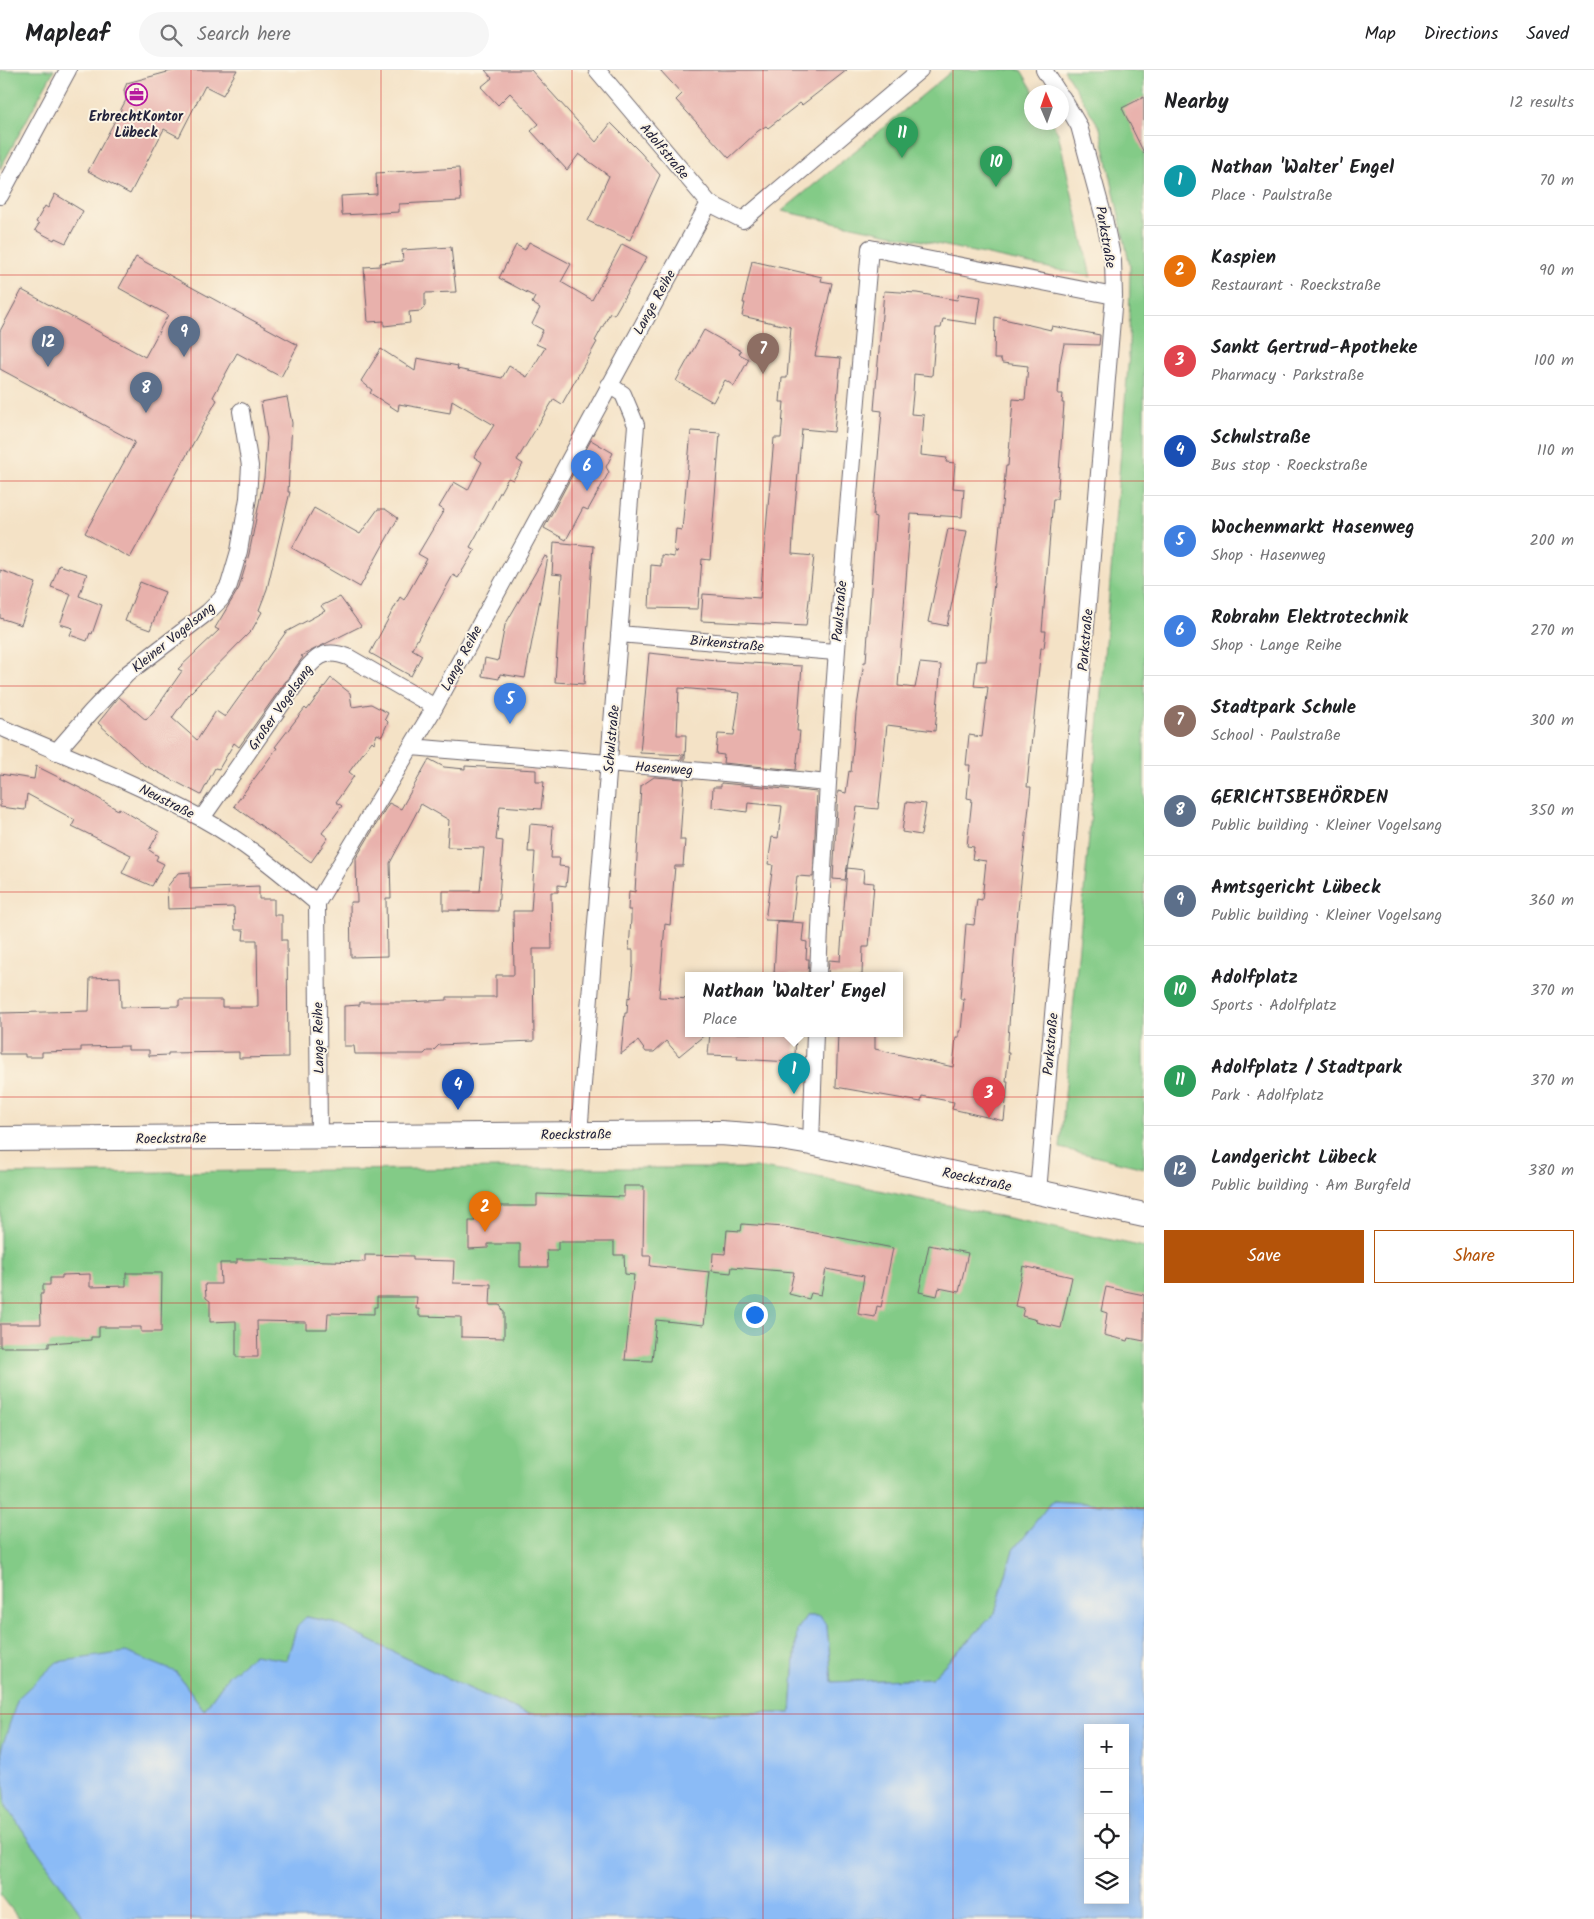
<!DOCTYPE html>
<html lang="en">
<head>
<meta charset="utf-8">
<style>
	:root { --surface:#fff; --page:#f6f6f6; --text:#202124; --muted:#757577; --line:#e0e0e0; --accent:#b45309 }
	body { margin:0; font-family:Kalam,sans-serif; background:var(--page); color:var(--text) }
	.controls { position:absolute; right:15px; bottom:15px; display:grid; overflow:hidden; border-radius:0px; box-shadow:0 2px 12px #0003 }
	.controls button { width:45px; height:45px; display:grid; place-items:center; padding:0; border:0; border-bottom:1px solid var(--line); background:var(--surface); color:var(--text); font:25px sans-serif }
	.compass { position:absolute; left:1024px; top:15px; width:45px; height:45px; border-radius:50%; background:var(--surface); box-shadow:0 2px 12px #0003; rotate:358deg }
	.you { position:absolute; left:754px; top:1244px; width:18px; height:18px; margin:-12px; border:4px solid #fff; border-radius:50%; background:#1a73e8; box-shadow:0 0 0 8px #1a73e833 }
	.badge { display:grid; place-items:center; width:32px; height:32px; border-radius:50%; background:var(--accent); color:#fff; font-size:16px; font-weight:700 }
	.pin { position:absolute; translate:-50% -41px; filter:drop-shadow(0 1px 2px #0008) }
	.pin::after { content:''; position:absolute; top:26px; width:18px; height:15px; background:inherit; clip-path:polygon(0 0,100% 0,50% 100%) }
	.popup { position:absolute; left:685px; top:902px; width:218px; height:65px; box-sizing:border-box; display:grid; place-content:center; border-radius:0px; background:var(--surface); filter:drop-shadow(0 1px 4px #0005); font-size:16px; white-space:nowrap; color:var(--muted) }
	.popup b { font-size:19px; color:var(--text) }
	.popup::after { content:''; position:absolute; left:50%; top:100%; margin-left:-10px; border:10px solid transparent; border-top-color:var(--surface) }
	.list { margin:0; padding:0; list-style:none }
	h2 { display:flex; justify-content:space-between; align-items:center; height:65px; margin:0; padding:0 20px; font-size:21px }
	h2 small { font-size:16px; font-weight:400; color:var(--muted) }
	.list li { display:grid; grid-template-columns:32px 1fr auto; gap:15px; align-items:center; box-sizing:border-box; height:90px; padding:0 20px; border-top:1px solid var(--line) }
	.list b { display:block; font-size:19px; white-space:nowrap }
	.list p { margin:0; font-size:16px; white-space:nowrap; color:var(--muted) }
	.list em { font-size:16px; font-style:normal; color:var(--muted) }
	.actions { display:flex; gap:10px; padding:15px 20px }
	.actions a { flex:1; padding:11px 0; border:1px solid var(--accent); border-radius:0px; text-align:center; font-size:18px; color:var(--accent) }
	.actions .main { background:var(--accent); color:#fff }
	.icon { flex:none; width:28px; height:28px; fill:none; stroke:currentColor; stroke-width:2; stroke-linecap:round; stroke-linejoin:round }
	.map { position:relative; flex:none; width:1144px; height:1849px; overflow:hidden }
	header { display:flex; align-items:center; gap:30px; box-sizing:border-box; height:70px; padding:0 25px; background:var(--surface); border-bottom:1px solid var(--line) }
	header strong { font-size:24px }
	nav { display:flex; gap:28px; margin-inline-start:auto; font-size:18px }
	.search { width:350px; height:45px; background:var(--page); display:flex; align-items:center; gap:12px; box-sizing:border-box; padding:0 18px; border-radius:28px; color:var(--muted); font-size:19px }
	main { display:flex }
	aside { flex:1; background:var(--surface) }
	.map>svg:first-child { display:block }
</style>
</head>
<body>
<header>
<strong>Mapleaf</strong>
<div class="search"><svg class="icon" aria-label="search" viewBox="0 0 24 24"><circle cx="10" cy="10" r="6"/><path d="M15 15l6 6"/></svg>Search here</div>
<nav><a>Map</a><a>Directions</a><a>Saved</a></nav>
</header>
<main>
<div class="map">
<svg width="1144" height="1849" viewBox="0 0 1144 1849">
	<rect width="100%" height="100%" fill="#fcf5e5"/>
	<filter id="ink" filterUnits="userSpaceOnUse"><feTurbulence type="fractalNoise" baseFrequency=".02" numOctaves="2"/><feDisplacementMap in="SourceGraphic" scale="10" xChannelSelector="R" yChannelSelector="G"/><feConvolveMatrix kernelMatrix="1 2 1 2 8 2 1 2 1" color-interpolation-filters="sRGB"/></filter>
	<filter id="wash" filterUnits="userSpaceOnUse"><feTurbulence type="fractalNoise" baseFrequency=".0096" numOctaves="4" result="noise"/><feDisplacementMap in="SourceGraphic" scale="20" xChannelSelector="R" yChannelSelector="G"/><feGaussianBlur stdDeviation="1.12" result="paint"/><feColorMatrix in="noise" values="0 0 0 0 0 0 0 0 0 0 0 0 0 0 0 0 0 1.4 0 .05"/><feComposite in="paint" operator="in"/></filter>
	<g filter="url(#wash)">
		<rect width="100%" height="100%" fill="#f4e2c6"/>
		<path fill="#83cb87" stroke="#527661" d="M0,0H54L0,99Z
			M953,0H1021L1034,22H1032V52L1052,53L1058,63L1091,207L782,141Z
			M1064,0H1144V1098L1060,1078L1087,790L1129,284L1130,196L1100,58Z
			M500,1098H761L813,1106L1144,1177V1440L1126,1436L1052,1431L1013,1480L995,1543L932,1608L832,1612L827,1557L820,1546H807L797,1560L791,1643L528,1644L459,1614L332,1552L306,1547L297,1556L287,1590L229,1605L204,1640L176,1602L6,1736L85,1849H19L0,1824V1104Z"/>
		<path fill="#8bbbf6" stroke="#566e98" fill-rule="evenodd" d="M1052,1431L1126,1436L1144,1440V1849H85L6,1736L1,1680L18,1628L57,1592L126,1582L176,1602L204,1640L229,1605L254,1585L287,1590L297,1556L306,1547L332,1552L459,1614L528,1644L791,1643L797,1560L807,1546H820L827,1557L832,1612L932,1608L995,1543L1013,1480ZM1088,1658H1125V1830H1088Z"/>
		<g id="blocks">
			<path fill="#e8b1ac" d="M175,0H237L223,25L205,16L179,67L164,59L130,124L88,101L126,30L124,20L127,13Z
				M485,0H531L596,72L611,53L641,83L660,105L630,170L588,151L609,106L579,84L567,100L531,61L539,54L510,23L498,35L481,17L492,8Z
				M660,0H847L802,35L800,33L768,58L766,56L758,61L729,88L676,30L682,24Z
				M1144,27V83L1122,38Z
				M459,98L461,131L399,134V142L342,145L341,126L377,124L376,103Z
				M55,124L83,141L66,173L55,168L54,170L35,160L39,154L36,152L45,136L48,138Z
				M529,172L571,194L561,212L592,230L622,174L647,187L614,245L610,243L595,271L597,272L562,334L554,329L517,390L523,394L513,410L508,408L470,477L475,480L458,508L453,505L412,579L422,585L411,606L370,583L400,527L404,530L427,489L418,484L444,440L439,437L454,412L468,420L482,392L474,387L494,355L452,330L450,343L399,334L398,341L370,323L372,320L361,311L381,279L415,301L417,288L458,296L457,299L502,308L509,296L527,307L545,278L536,274L543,260L532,254L540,238L532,233L535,227L499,208L516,175L525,180Z
				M451,177L456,222L425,223V236L421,241L409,242L410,253L384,256V251L368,252L364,197L380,196V193L403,191L402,180Z
				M136,187L298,275L281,307L237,283L213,327L217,330L130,488L85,463L135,372L0,299V261L22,220L145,287L168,245L119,218Z
				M752,191L822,207L821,211L832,213L815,286L841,288L834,362L802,359L795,437L792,484L814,486L806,556L701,551L703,524L760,528L774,368H781L784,332H780L782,308H787L791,257L742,246L745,233H743Z
				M884,221L917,223L957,230L959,224L981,227L977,254L943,249L941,258H936L932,306L914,304L913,324L911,344L924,345L921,385L947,388L946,392L955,393L953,418L964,419L962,447L911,444L898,616L915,618L920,593L941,595L935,661L887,655L878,739L857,737L845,810L833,809L838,721L846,723L849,701L851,702L856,643L864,592H866L876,447L873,446L882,341L874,340Z
				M995,247L1051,260L1052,256L1100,265L1099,275L1064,274L1060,293L1058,324H1063L1062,333H1064L1058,417L1057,429H1053L1042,561H1046L1044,578H1041L1028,706L1027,717H1031L1016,859L1007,983H1009L1006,1011H1008L1004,1051L952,1039L954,1032L922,1026L921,1032L836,1017L838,963H875V979L953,997L956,967H959V961H961L964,929H960L966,854L974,855L977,829L982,830L986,791L972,789L974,777L967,776L972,729L967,728L970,695H966L969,665L982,667L984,651L988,617L974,616L977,591H986L1006,396H1008L1013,329L1025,330L1028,296L1002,293L1001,289H994Z
				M704,260L741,281L739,284L749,289L734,316L725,310L713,332L676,311Z
				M287,327L292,353L288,422H290L267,519L259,540L262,542L252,560L189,624L172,648L197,670L216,641L225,647L286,562L325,541L321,536L340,527L361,556L301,586L303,587L239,677L234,673L219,699L215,698L201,725L144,695L98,653L119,627L146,650L157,637L182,601L178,599L219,560L215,558L239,518L249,484L264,408L267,368L261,332Z
				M691,361L720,363L710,490L702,489L698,539L649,538L651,495L661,496V485L674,487V482H678L674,481L676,459L682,460Z
				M591,370L613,383L606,397L609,402L588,440L583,438L566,470L544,458Z
				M314,438L360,464L378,439H385L398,448L360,517L292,478Z
				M948,459L967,461L947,556L928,552Z
				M554,472L593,476L584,614L555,612L562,505L552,504Z
				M545,486L548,487L525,608L500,604L499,609L482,606L485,588L498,591L505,555Z
				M59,495L87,504L79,526L102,535L92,564L90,563L87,571L70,565L73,558L60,554L71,524L51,517Z
				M0,500L36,513L21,555L0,548Z
				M140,512L165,522L150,560L125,551Z
				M649,583L716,590L715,591L802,596L797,661H800L796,700L723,693L724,685L716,684L718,664L734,665L740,623L679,618L677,665H686L685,689H680L685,685L640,683Z
				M331,608L350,623L352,637L371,634L388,643L385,649L388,652L382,666L377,664L374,673L372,671L349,702L354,706L336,732L342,736L322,763L328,768L311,792L234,736L277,678L275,677L305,638L307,640Z
				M429,689L444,697L465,699V696L536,700V712H544L541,739L500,736L496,770L503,771L498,841L443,840V821H480L484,778L447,777L449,750L421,734L390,793L391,828H386L387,886L351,887L350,832H357L356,788L389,733L401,739Z
				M36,696L86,721L118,740L119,738L159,762L149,780L158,786L156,790L164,794L152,816L122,803L131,785L72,756L75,750L27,724L25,740L0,737V704L34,709Z
				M654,707L684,709L680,770H685L683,796H675L670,855L665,854L659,927L689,929V963H707L679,986L666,971L654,982H646L638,971L621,984L625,943H627L628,927L630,928L633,895V880H629L631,849V840H628L629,821L635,822L641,716Z
				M721,713L817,722L813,807L797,806L792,851L765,850L773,795L768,794L772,767L778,768L782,736L748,733L747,742L712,737L713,717H721Z
				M906,732L926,734L921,765L902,762Z
				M530,754L553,756L551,788H560L559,796L568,797L566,816L558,815V822H551L552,879H533L534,971L439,975L433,981H427L424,984H355L354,976H344V936L360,935V932H409L447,930V927H496V905H514L513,841H531L535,782H528Z
				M847,798L864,800L863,812L874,813L869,877H863L862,905H828L829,890L840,891Z
				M190,802V819L259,816V829H274V845H282V870H287L288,987L239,988V982L168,983V985L149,986V980H128V976L81,977V981L42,982V987H25V984H0V943L89,941L90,908L120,907L121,937L179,936V930H222V937H258L257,870H243L244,860H235L234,837L168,839L167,817L178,803Z
				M777,851L804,853L802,871L807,872L806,889H809L808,905H774Z
				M710,963H796L795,985H792L791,992L737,989L738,986L708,985Z
				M624,1116H644L643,1186H651L650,1196L710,1202L704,1255L656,1250L652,1291L625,1290L634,1205L625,1204L624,1185H614V1172H558V1180H547L548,1197H520V1174H488V1178L469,1179V1151H475V1136H537V1124L624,1127Z
				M742,1154L784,1157L893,1178L881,1237L877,1236L875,1247L858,1244L864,1206L826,1199L821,1225L811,1223L809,1229L789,1224L794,1202L732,1197L731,1203L712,1201L713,1183L725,1184L727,1160L741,1161Z
				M929,1175L968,1183L959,1222L939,1218L937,1226L919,1222Z
				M365,1185L413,1186V1190L454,1191L453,1213L491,1214L490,1235H500L504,1242V1268L461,1267V1247L419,1246V1239H416L417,1227H377V1237H374V1244L328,1243L327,1259H306V1252L257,1251L258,1287H236V1251L210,1252V1231L206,1228L205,1214H221L220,1193H237V1189H259L365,1192Z
				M1023,1196L1072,1207L1061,1258L1036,1252L1037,1250L1022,1246L1024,1238L1015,1236Z
				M126,1203H162L161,1262H141V1257H99V1267H91V1270L49,1273V1277H0V1254H41L40,1224H43V1215H50V1208H62V1205L90,1204V1217L126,1216Z
				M1106,1217L1144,1225V1271L1129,1268L1128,1271L1104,1265L1107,1243L1101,1241Z"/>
		</g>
	</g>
	<g filter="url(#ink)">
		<use href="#blocks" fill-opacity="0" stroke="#6c656c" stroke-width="1"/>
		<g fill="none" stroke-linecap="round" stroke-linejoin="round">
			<defs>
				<path id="street" d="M597,0L709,133L743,150L920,0
					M1044,0L1058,22
					M0,126L68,0
					M619,564L835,582
					M0,657C67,686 136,713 201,748C243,771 280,802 317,833
					M411,677C550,689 689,698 827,713
					M56,682L91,642L128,603L208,542L221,529L229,515L239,481L248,428L250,396L241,341
					M202,748L307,598C320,583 329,580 348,587L435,637
					M818,905C828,662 849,420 870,178L1114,226
					M579,1064L636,355L623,324L609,315
					M319,1066L317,833L435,637L709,133
					M811,1073L815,963
					M1038,1122L1114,226L1113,191L1104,148L1079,56L1062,27"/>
				<path id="secondary" d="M0,1069L720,1063L775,1067L811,1073L1144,1145"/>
			</defs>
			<use href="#street" stroke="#6c656c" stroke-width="18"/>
			<use href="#secondary" stroke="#6c656c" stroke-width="26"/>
			<use href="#street" stroke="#fff" stroke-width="16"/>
			<use href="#secondary" stroke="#fff" stroke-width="24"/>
		</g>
	</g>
	<path fill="none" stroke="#d62828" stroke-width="1" stroke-opacity="0.55" d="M191,0V1849M381,0V1849M572,0V1849M763,0V1849M953,0V1849M0,205H1144M0,411H1144M0,616H1144M0,822H1144M0,1027H1144M0,1233H1144M0,1438H1144M0,1644H1144"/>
	<defs>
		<symbol id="office-ring" viewBox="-11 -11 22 22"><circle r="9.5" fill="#fcf5e5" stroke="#b5179e" stroke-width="1.5"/><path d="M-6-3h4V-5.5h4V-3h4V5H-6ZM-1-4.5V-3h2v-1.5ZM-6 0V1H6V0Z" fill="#b5179e"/></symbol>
	</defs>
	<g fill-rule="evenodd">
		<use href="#office-ring" x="124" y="12" width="25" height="25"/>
	</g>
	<g text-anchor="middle" stroke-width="4" stroke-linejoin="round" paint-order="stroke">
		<g font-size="14" font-weight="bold" fill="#22223b" stroke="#fcf5e5">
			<text x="136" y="51">ErbrechtKontor<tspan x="136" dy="16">Lübeck</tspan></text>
		</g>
		<g font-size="14" fill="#22223b" stroke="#fcf5e5">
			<text transform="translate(665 81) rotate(50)" y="5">Adolfstraße</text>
			<text transform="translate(1106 167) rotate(80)" y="5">Parkstraße</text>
			<text transform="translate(654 232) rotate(-61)" y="5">Lange Reihe</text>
			<text transform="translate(839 541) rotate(-85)" y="5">Paulstraße</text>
			<text transform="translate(173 567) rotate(-39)" y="5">Kleiner Vogelsang</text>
			<text transform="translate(1085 570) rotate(-85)" y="5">Parkstraße</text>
			<text transform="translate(727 573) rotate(5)" y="5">Birkenstraße</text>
			<text transform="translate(461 588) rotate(-62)" y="5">Lange Reihe</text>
			<text transform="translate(280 637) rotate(-55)" y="5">Großer Vogelsang</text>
			<text transform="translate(611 669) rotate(-85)" y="5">Schulstraße</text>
			<text transform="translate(664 698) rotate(4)" y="5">Hasenweg</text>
			<text transform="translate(167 731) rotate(27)" y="5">Neustraße</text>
			<text transform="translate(318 968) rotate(-91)" y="5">Lange Reihe</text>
			<text transform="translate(1050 974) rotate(-85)" y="5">Parkstraße</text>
			<text transform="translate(576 1064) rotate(-1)" y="5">Roeckstraße</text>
			<text transform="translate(171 1068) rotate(-1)" y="5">Roeckstraße</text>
			<text transform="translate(977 1109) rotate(12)" y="5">Roeckstraße</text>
		</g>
	</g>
</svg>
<div class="controls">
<button>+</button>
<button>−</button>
<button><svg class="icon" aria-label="locate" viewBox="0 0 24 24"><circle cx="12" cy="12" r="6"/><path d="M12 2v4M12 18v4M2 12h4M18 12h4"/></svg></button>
<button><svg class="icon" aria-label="layers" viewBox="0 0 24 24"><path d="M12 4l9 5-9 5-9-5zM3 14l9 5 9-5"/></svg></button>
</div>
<svg class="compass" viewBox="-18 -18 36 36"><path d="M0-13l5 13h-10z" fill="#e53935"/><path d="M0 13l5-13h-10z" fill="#757577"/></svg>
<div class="you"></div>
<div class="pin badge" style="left:794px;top:1024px;background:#0f9aa8">1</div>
<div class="popup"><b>Nathan 'Walter' Engel</b>Place</div>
<div class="pin badge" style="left:485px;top:1162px;background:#e8710a">2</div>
<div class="pin badge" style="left:989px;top:1048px;background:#e0444e">3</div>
<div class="pin badge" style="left:458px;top:1040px;background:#1a4fb4">4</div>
<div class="pin badge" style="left:510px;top:654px;background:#3f7fe0">5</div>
<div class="pin badge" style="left:587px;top:421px;background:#3f7fe0">6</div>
<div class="pin badge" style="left:763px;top:304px;background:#8d6e63">7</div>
<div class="pin badge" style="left:146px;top:343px;background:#5c6f8a">8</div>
<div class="pin badge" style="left:184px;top:287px;background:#5c6f8a">9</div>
<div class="pin badge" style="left:996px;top:117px;background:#2e9e5b">10</div>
<div class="pin badge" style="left:902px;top:88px;background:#2e9e5b">11</div>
<div class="pin badge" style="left:48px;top:297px;background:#5c6f8a">12</div>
</div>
<aside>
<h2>Nearby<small>12 results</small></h2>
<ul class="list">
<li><span class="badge" style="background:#0f9aa8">1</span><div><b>Nathan 'Walter' Engel</b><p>Place · Paulstraße</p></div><em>70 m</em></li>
<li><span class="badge" style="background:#e8710a">2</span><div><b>Kaspien</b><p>Restaurant · Roeckstraße</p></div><em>90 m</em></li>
<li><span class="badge" style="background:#e0444e">3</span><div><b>Sankt Gertrud-Apotheke</b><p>Pharmacy · Parkstraße</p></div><em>100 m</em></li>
<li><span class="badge" style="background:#1a4fb4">4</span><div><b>Schulstraße</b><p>Bus stop · Roeckstraße</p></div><em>110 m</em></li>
<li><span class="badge" style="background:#3f7fe0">5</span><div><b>Wochenmarkt Hasenweg</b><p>Shop · Hasenweg</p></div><em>200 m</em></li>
<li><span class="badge" style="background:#3f7fe0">6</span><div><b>Robrahn Elektrotechnik</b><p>Shop · Lange Reihe</p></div><em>270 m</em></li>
<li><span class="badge" style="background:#8d6e63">7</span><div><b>Stadtpark Schule</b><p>School · Paulstraße</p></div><em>300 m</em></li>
<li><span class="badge" style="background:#5c6f8a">8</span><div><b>GERICHTSBEHÖRDEN</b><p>Public building · Kleiner Vogelsang</p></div><em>350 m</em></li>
<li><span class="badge" style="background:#5c6f8a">9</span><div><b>Amtsgericht Lübeck</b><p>Public building · Kleiner Vogelsang</p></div><em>360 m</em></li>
<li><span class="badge" style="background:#2e9e5b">10</span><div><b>Adolfplatz</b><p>Sports · Adolfplatz</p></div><em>370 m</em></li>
<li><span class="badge" style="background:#2e9e5b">11</span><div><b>Adolfplatz / Stadtpark</b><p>Park · Adolfplatz</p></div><em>370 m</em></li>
<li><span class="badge" style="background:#5c6f8a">12</span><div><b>Landgericht Lübeck</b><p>Public building · Am Burgfeld</p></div><em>380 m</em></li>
</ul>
<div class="actions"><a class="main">Save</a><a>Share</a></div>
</aside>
</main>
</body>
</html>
